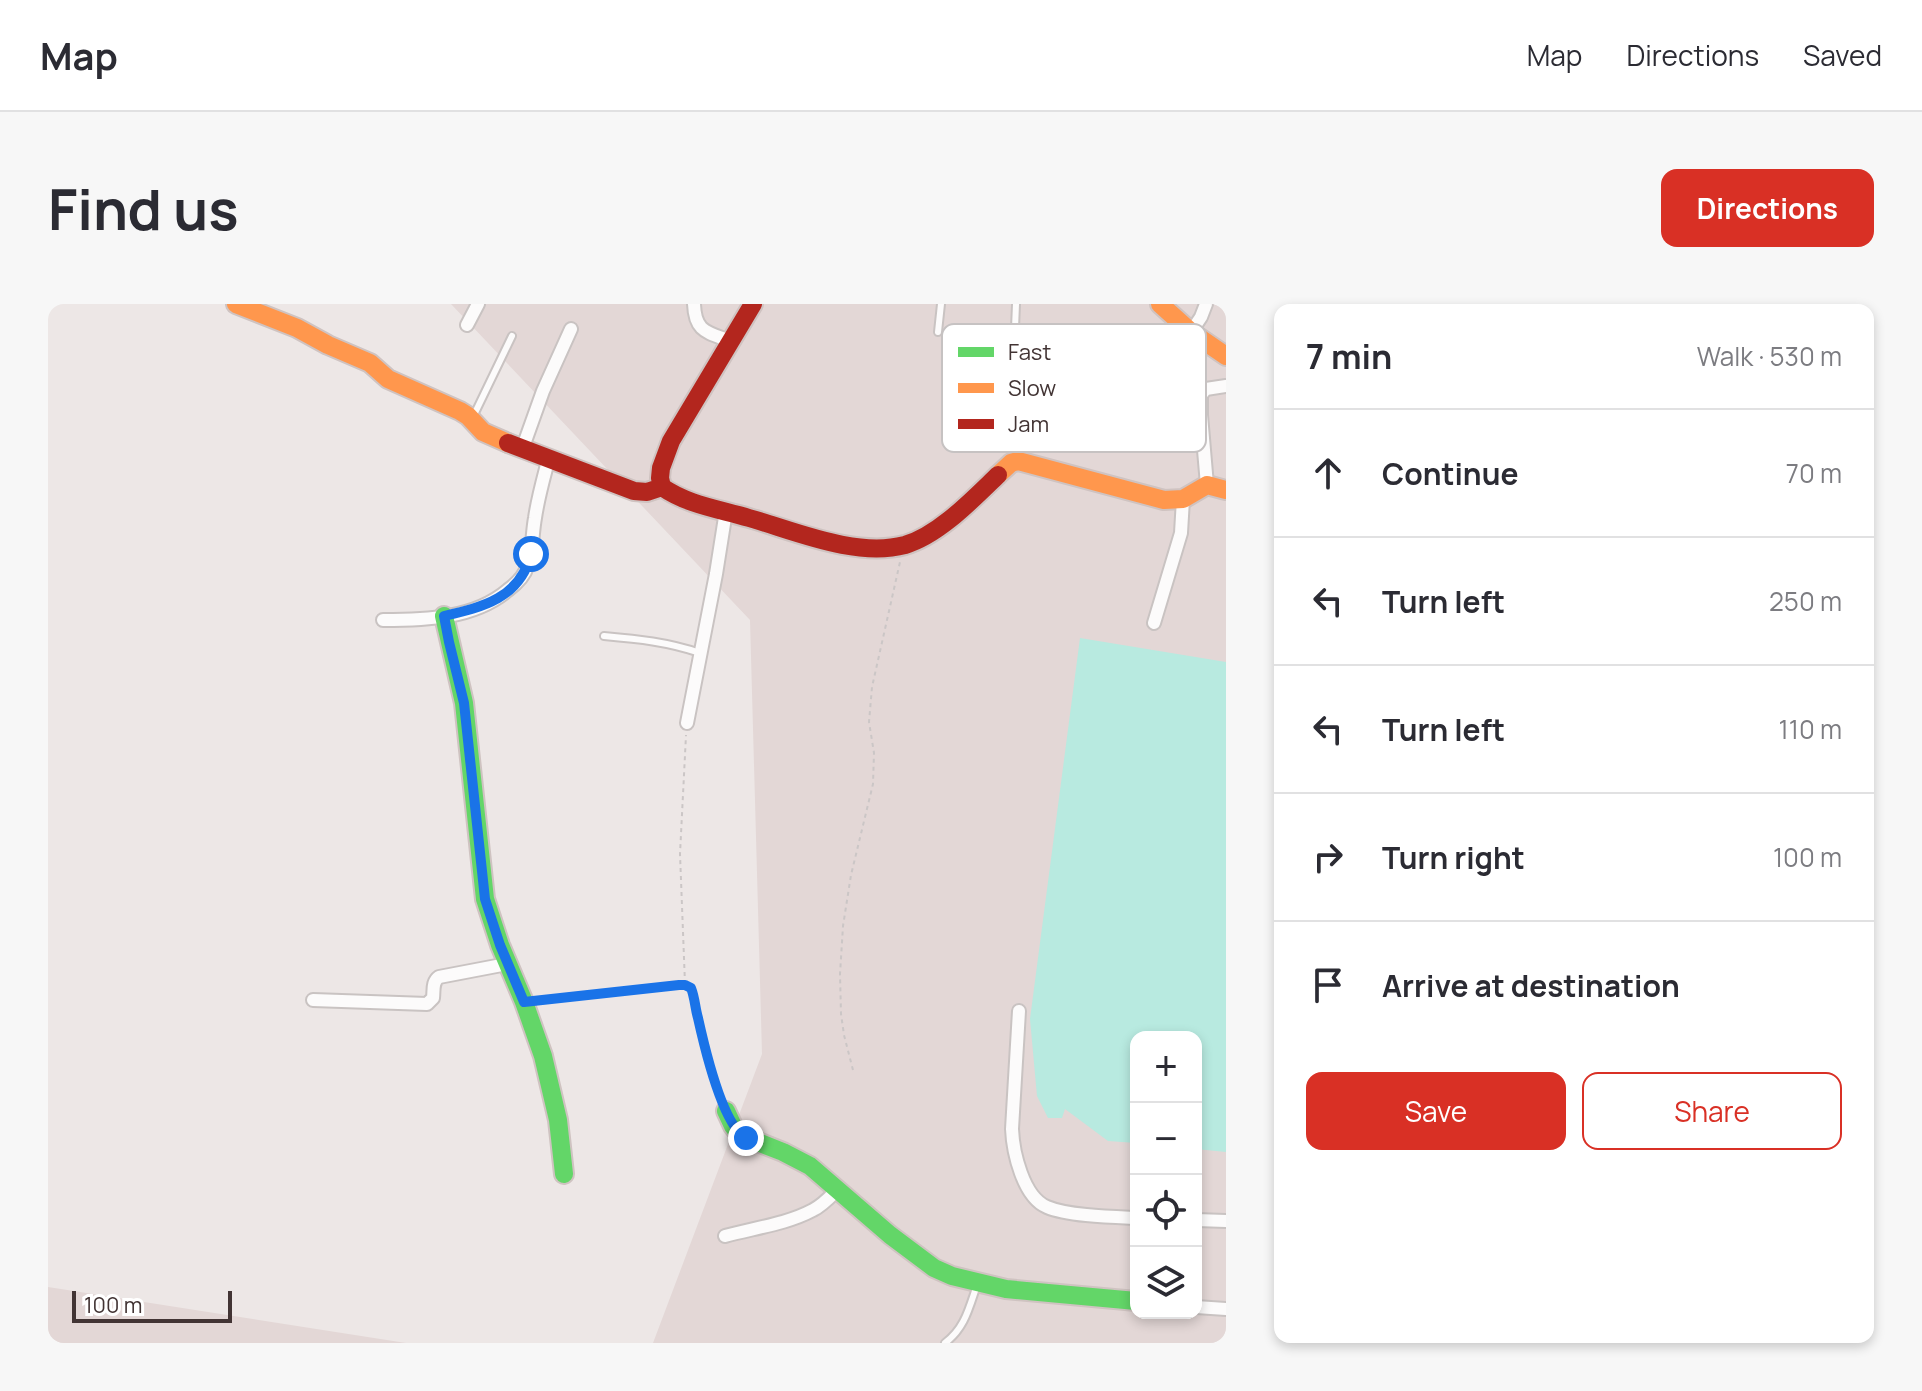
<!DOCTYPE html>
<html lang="en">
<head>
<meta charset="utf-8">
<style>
	:root { --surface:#fff; --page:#f7f7f7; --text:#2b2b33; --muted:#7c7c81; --line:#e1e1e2; --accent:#d93025 }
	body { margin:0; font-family:Manrope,sans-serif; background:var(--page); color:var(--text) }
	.controls { position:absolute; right:24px; bottom:24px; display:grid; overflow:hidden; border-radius:16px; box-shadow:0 4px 12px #0003 }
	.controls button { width:72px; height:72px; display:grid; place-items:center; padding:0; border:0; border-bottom:2px solid var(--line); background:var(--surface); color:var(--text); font:40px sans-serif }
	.scale { position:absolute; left:24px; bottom:20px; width:160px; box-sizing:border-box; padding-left:8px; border:4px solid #423434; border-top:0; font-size:22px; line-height:28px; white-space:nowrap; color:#423434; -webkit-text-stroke:6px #fff; paint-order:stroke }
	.stop { position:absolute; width:24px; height:24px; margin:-18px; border:6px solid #1a73e8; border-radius:50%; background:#fff }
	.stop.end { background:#1a73e8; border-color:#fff; box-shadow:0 2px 8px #0008 }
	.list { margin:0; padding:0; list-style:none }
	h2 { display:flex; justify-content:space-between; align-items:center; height:104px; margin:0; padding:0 32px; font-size:34px }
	h2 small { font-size:26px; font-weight:400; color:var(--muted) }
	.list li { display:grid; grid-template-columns:52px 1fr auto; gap:24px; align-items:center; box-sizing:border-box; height:128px; padding:0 32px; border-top:2px solid var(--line) }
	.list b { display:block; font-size:30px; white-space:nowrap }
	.list em { font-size:26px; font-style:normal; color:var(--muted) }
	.actions { display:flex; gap:16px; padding:24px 32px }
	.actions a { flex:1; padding:18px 0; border:2px solid var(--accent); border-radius:16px; text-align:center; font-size:28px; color:var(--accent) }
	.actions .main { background:var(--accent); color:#fff }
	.icon { flex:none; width:44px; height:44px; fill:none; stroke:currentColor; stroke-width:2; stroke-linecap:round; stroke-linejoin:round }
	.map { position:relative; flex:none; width:1178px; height:1039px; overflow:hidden; border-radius:16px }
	header { display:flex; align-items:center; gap:48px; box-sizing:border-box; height:112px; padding:0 40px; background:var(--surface); border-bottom:2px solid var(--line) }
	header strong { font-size:38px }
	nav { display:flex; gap:44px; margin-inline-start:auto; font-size:28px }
	.intro { display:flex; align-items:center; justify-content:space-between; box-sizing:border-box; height:192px; padding:0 48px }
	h1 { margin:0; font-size:56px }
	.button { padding:20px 36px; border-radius:16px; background:var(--accent); color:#fff; font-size:28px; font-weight:700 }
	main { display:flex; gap:48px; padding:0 48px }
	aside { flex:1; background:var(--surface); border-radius:16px; box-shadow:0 4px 12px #0003 }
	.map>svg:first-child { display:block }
</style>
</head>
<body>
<header>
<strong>Map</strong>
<nav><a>Map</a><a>Directions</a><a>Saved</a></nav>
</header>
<div class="intro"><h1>Find us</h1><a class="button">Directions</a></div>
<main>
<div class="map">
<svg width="1178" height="1039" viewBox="0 0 1178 1039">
	<rect width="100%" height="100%" fill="#ede7e6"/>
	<path fill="#e3d7d6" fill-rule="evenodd" d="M403,0H1178V1039H605L714,750L702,316ZM1088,733H1148V1009H1088Z
		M0,983L358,1039H0Z"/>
	<path fill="#b8eae0" d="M1032,334L1178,358V848L1148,845V733H1088V839L1060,837L1017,805L1014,814H1000L989,792L982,715Z"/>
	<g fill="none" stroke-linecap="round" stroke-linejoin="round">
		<defs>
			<path id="lane" d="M890,28L893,0
				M965,73L968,0
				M425,113L464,32
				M556,332C590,335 620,338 652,349
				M897,1039C917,1024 921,1004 929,981"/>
			<path id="street" d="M646,0C647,28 659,28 682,37
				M419,21L430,0
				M1143,28L1153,13L1158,0
				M475,143L495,87L523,25
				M1159,181L1153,111V91L1158,85L1178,82
				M335,316C377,316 426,315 460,286C468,280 476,273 479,263C485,247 484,230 487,214C490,193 496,173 501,153
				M1106,319L1133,229L1135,195
				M639,419L668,270L678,207
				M265,696L379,700L385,694C386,686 384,678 391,673L459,660
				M971,707L964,825C965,848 975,893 999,903C1020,912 1065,913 1088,914
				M1148,916L1178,917
				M677,932C706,924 739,920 765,906C775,901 782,893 790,885
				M1148,1003L1178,1005"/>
			<path id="fast" d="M396,312L416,399L437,595L452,641L476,698L495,752L510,816L516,870
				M678,807L685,822L692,831L735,848L762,862L842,931L886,964L904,972L958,985L1088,997"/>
			<path id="slow" d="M188,0L249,24L280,41L322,59L340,75L412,107L420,112L435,128L460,139
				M1112,0L1143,28L1178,52
				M950,171L963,159L970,157L1116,196L1135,195L1159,181L1178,186"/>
			<path id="jam" d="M705,0L623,137L613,164L612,174L614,183C640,201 671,205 701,214C747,227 808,254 857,241C891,231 925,195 950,171
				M460,139L586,187L599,188L614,183"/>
		</defs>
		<use href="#lane" stroke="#c9c3c2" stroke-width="10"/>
		<use href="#street" stroke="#c9c3c2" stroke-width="16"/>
		<use href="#fast" stroke="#cfc3c1" stroke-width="22"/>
		<use href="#slow" stroke="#cfc3c1" stroke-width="22"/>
		<use href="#jam" stroke="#cfc3c1" stroke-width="22"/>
		<path stroke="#cbc6c6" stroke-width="2" stroke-dasharray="4 4" stroke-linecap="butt" d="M637,680L632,550L638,431
			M489,696L631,681L640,682L645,687L656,740L673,793
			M805,766L796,731L793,710L792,670L795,622L803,571L825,480L826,449L821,418L824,383L852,258"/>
		<use href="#lane" stroke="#fcfbfb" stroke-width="6"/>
		<use href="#street" stroke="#fcfbfb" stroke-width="12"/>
		<use href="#fast" stroke="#63d668" stroke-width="18"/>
		<use href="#slow" stroke="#ff974d" stroke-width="18"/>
		<use href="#jam" stroke="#b3261e" stroke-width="18"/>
	</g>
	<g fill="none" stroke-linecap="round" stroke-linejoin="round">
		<path stroke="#1a73e8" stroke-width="10" d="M483,250C472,294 435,303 396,312L401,338L416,399L437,595L452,641L476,698L631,681H637L643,684C647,694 647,704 650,714C656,741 674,821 698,834"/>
	</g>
	<rect x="894" y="20" width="264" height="128" rx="12" fill="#fff" stroke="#c6c2c2" stroke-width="2"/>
	<rect x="910" y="43" width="36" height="10" fill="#63d668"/>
	<rect x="910" y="79" width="36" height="10" fill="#ff974d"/>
	<rect x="910" y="115" width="36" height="10" fill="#b3261e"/>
	<g font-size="22" fill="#423434">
		<text x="960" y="56">Fast</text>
		<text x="960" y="92">Slow</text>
		<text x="960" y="128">Jam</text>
	</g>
</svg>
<div class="controls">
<button>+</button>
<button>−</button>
<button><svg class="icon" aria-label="locate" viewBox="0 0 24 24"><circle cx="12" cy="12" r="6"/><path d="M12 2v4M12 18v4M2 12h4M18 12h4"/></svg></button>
<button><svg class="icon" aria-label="layers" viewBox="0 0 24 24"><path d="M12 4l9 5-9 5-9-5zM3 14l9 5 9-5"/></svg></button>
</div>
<div class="scale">100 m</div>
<div class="stop" style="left:483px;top:250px"></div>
<div class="stop end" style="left:698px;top:834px"></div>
</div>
<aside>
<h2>7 min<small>Walk · 530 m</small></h2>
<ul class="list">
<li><svg class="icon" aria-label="ahead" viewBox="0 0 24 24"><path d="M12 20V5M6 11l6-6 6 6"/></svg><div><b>Continue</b></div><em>70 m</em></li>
<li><svg class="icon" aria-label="left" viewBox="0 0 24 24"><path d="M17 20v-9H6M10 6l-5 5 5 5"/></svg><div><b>Turn left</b></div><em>250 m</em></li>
<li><svg class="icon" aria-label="left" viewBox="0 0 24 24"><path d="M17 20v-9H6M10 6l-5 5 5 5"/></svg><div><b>Turn left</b></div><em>110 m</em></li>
<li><svg class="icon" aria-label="right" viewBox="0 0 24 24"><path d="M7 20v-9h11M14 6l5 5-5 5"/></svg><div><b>Turn right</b></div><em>100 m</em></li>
<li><svg class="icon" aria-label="arrive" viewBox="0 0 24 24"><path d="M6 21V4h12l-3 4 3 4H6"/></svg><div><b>Arrive at destination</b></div></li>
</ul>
<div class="actions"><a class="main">Save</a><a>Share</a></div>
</aside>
</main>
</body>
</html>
